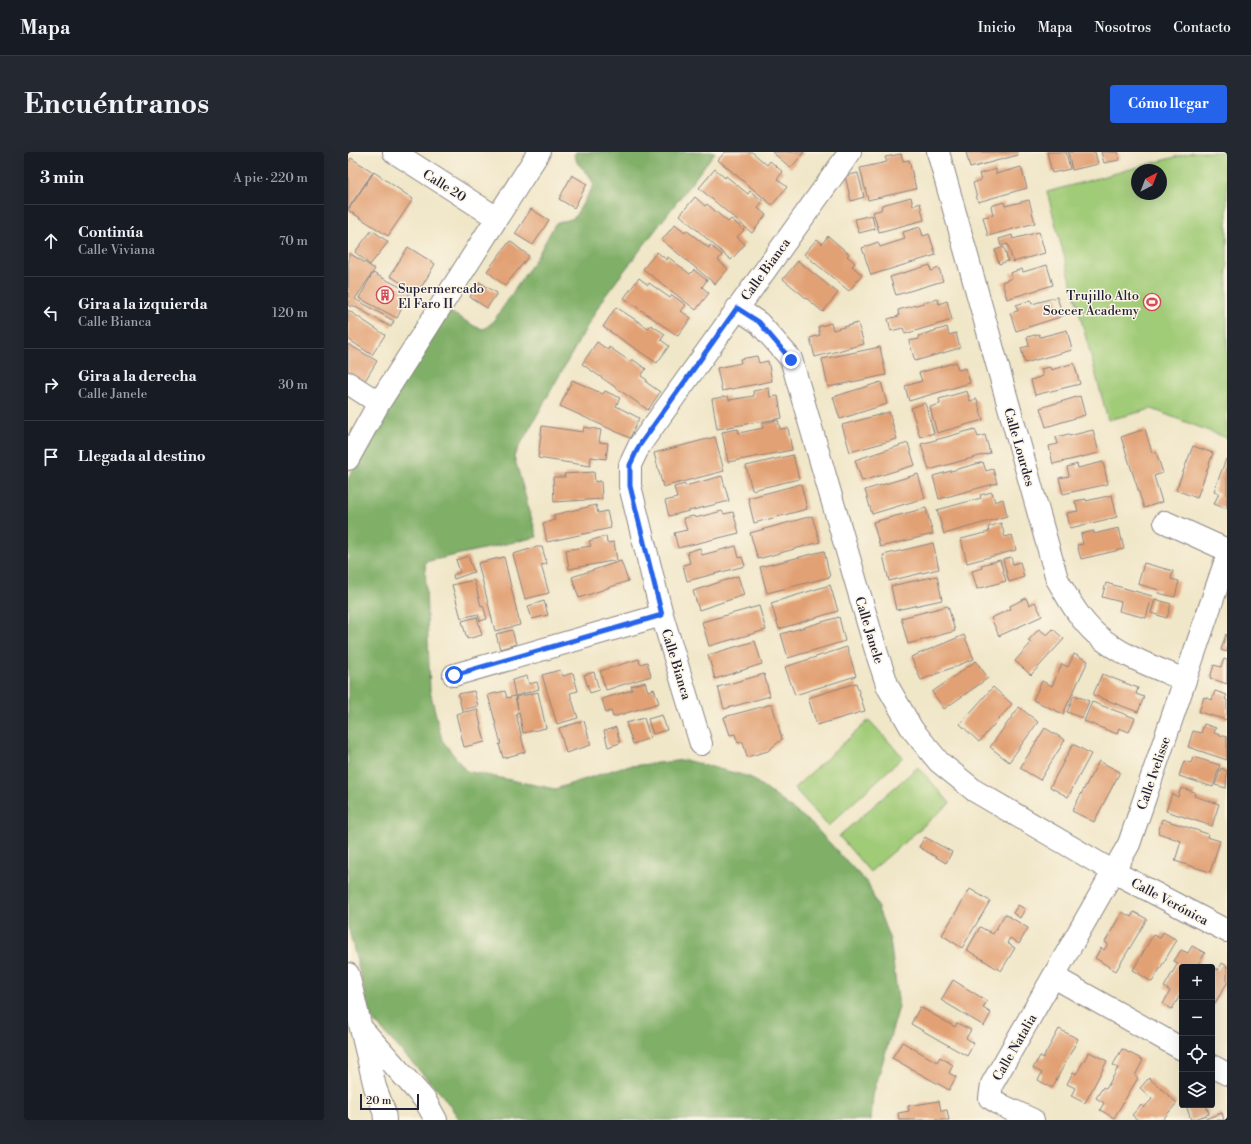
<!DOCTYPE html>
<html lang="es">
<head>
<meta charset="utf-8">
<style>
	:root { --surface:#171b24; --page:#242831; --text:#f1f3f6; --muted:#9ea1a6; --line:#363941; --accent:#2563eb }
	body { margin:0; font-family:"Libre Bodoni",serif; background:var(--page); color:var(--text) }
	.controls { position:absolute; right:12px; bottom:12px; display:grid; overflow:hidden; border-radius:4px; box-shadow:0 4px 16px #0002 }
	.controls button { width:36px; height:36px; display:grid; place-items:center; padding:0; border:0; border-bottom:1px solid var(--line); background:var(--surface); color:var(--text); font:20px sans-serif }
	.compass { position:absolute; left:783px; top:12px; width:36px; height:36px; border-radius:50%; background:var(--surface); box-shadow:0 4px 16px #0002; rotate:42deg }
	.scale { position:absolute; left:12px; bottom:10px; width:59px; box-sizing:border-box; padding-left:4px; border:2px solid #22223b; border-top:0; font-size:11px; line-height:14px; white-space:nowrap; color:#22223b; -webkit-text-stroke:3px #fcf5e5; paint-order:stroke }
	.stop { position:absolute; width:12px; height:12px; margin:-9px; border:3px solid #2563eb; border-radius:50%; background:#fff }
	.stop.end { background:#2563eb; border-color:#fff; box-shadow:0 1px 4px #0008 }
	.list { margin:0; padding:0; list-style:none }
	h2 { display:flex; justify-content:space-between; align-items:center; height:52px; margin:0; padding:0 16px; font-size:17px }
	h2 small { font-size:13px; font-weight:400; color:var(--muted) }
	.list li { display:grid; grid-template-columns:26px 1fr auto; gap:12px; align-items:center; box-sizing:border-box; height:72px; padding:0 16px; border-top:1px solid var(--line) }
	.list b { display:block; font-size:15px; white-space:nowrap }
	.list p { margin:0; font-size:13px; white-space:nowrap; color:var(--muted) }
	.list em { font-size:13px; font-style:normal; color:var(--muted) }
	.icon { flex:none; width:22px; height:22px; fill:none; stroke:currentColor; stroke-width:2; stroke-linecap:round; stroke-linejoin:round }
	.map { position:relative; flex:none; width:879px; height:968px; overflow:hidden; border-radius:4px }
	header { display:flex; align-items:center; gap:24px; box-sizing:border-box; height:56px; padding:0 20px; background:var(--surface); border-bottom:1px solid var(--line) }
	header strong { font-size:19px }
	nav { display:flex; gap:22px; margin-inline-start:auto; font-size:14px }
	.intro { display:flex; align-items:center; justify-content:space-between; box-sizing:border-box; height:96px; padding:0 24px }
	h1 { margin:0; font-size:28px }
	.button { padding:10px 18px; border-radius:4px; background:var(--accent); color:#fff; font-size:14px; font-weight:700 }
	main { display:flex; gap:24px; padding:0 24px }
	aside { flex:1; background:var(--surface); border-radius:4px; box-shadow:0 4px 16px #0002 }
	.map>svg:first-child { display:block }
</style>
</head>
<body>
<header>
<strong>Mapa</strong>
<nav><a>Inicio</a><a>Mapa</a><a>Nosotros</a><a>Contacto</a></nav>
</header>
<div class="intro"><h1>Encuéntranos</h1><a class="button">Cómo llegar</a></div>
<main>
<aside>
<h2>3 min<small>A pie · 220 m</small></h2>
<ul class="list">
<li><svg class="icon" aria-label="ahead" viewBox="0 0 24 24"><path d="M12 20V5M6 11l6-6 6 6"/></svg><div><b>Continúa</b><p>Calle Viviana</p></div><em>70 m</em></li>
<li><svg class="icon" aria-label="left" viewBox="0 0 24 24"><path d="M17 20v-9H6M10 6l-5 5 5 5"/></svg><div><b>Gira a la izquierda</b><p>Calle Bianca</p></div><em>120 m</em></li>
<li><svg class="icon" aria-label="right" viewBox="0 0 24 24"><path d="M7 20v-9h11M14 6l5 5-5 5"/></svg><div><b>Gira a la derecha</b><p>Calle Janele</p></div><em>30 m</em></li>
<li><svg class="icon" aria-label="arrive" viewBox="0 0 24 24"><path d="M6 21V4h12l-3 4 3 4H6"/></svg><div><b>Llegada al destino</b></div></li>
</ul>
</aside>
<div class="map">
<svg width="879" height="968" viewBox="0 0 879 968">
	<rect width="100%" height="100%" fill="#fcf5e5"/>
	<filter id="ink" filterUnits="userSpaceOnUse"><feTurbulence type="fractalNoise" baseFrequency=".025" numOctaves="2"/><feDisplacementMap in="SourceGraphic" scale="8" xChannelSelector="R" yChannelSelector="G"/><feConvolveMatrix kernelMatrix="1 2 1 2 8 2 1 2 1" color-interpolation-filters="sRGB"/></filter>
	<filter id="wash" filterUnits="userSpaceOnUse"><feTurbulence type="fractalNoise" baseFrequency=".012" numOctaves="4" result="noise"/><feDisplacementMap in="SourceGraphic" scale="16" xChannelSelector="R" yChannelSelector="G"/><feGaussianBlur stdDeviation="0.9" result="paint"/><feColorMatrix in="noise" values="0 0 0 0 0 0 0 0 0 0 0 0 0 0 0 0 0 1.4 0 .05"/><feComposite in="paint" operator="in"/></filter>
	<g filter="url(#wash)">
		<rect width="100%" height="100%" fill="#f0e6c8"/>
		<path fill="#a0cb77" stroke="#617659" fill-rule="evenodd" d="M845,0H879V286L804,257L760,268L699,40ZM789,18H813V42H789Z
			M521,568L555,605L480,674L446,636Z
			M570,615L602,651L522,720L491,684Z"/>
		<path fill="#80af68" stroke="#516852" d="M228,0H367L254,148L166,304L189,385L77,410L82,539L94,588L118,619L207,637L274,615L337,608L402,625L462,670L521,733L542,788L551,855L525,943L523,968H112L94,943L23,866L0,774V327L41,251L102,160L128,175L136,177L145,170L190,103L207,72L226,66L246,33L241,23L230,12L226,3Z"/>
		<g id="blocks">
			<path fill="#e2a175" d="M377,0H404L419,13L422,9L435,20L429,27L439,35L424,53L370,8Z
				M424,0H456L443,16Z
				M618,0H669L670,3L622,16Z
				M699,0H718L722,17L704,21Z
				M720,0H747L750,12L724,18Z
				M753,0H770L771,8L756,11Z
				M553,2L555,9L561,8L568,37L520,48L512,16L539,10L537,5Z
				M3,6L25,20L0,57V11Z
				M673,15L679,36L630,50L625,31L633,28L631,22L648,17V22Z
				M367,17L377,26L378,24L400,42L402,39L415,49L410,56L418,63L404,81L351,36Z
				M26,20L65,47L40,84L0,58Z
				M510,21L516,45L503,49L497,24Z
				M224,23L239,32L226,56L211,47Z
				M347,45L357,54L359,52L380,70L383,67L396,78L389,85L397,92L383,108L332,63Z
				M563,45L565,54L572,51L576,68L531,80L525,60L533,58L534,53Z
				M681,48L687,71L640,84L635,65L645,63L643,54L656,50L657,54Z
				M183,57L201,68L185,93L167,82Z
				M524,63L527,77L511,81L507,67Z
				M327,72L337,80L338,78L361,96L362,93L374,103L370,108L380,117L367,132L314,88Z
				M572,75L575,84L581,82L588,103L523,123L514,96L530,90L532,95L557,87L555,80Z
				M24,78L40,90L22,113L7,100Z
				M691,80L697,101L665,110L660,92L653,94L651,87L664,83L665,87Z
				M480,84L501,102L499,104L507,111L504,114L514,123L501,139L456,102L469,87L474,92Z
				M162,89L181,104L157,134L139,119Z
				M60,95L87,112L70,141L42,124Z
				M656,95L660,109L651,112L647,98Z
				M309,100L319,108L320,105L342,122L346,118L359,128L354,135L361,141L348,158L295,117Z
				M1,101L27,117L7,147L46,169L43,175L4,153L3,155L0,153Z
				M450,109L490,141L475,160L435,127Z
				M582,113L583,119L591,116L595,129L548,143L542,125Z
				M699,113L705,133L659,147L654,130L664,126L662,121L674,117L675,120Z
				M25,121L62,140L49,166L11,146Z
				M291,126L300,133L301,131L322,146L324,143L338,153L333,159L343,166L330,184L276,146Z
				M131,130L149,141L139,156L122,145Z
				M709,145L715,164L668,179L662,161L670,159L668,153L683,148L684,152Z
				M590,147L591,152L599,149L604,168L557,182L555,176L543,179L540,167L551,164L550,158Z
				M268,155L300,176L303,173L317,182L313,188L321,194L309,211L255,175Z
				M0,158L37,183L24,203L0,187Z
				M483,171L485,178L510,171L516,192L467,205L462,186L472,183L470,175Z
				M599,175L601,183L608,181L612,196L567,209L561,189L571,187L570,184Z
				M719,178L724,198L677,211L673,196L681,194L679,185L691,182L692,185Z
				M249,190L260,198L261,195L283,210L284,207L298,217L293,224L299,228L298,230L312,240L300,258L234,212Z
				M0,192L29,209L15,232L0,222Z
				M532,195L538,223L480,235L474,207Z
				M409,204L411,211L420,209L424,229L374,239L369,216L393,211L392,207Z
				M608,210L610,218L618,216L622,231L561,249L557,234L574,229L571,221Z
				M726,211L732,232L687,243L683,228L695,224L693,217L702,215L703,218Z
				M224,228L255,242L257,239L272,246L268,254L291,266L282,286L212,254Z
				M533,230L539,252L492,267L485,245Z
				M421,236L422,245L430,244L434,266L369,277L364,247L380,244L381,248L406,244L405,239Z
				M619,239L622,249L629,247L635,268L589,281L582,255L592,252L591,247Z
				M732,244L737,263L698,275L692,256Z
				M577,251L586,281L572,285L563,256Z
				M541,260L549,287L502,300L494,273Z
				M430,268L432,277L440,276L444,298L380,310L374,280L390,277L391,281L415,276L414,271Z
				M194,274L235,280L236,275L253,278L251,290L260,291L258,307L243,305L242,314L190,306Z
				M627,277L630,285L637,283L642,301L581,318L573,292Z
				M797,277L804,301L808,300L815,321L806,324L814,350L796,356L773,285Z
				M745,278L751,301L705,312L701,294L710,292L708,285L721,282V284Z
				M367,285L376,319L315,335L306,301Z
				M560,291L567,313L514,329L507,308Z
				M845,294L865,301L849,346L828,338Z
				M445,303L451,327L404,338L398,314Z
				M878,307H879V357L866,352L871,341L866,339Z
				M635,310L638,319L645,317L649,331L591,347L585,324Z
				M755,310L760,332L715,342L711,326L721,324L719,315L729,312L730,316Z
				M246,320L247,330L253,329L254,347L206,350L205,325H217L216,322Z
				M570,322L577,346L524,362L517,338Z
				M374,324L381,349L321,364L317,349L329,346L326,335L337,332V334Z
				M453,332L459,357L406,371L400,346Z
				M644,340L647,350L655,347L659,364L596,382L589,358L633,346L632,343Z
				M764,343L769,365L722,376L719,361L730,359L727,349L738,347V349Z
				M248,353L250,361L259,359L263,376L199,390L195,371L207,368L205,363Z
				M578,356L585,382L532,395L525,370Z
				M374,359L376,362L385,360L391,381L330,396L326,381L339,378L335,366L346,364L347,366Z
				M464,364L472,390L410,407L402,381Z
				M653,371L657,385L664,383L668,398L619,411L613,387L641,380L640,375Z
				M771,376L776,397L733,407L729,393L735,392L733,382L746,379V382Z
				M258,384L259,391L266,390L269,408L221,417L218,398L243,394L241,389Z
				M585,391L591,417L541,429L535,403Z
				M388,394L391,406L394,405L397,414L339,429L335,413L342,411L339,400L352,396L354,403Z
				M189,395H194L199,412L193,413L201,441L177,447L165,402Z
				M476,399L482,425L419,441L412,415Z
				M120,404L126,420L106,427L105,423L112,420L108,408Z
				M156,405L172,473L147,479L130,411Z
				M663,405L665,412L672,410L676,425L661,430L655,407Z
				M652,408L658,429L629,437L624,419L634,416L633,413Z
				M273,409L280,429L231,446L224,425Z
				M796,411L825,419L823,427L831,429L827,445L810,441L811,438L790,432Z
				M390,424L396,443L351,458L345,439Z
				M589,424L594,448L548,458L543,434Z
				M126,428L133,454L135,453L139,467L132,469L130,462L113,466L104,433Z
				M758,431L804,444L798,466L771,459L773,450L754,445Z
				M482,433L490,459L431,477L423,451Z
				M678,446L681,453L687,450L694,464L651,484L643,466L663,457L662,454Z
				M807,447L823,452L819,466L803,461Z
				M196,449L200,463L184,467L180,454Z
				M411,454L418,478L361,494L354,470Z
				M600,454L607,479L560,492L553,466Z
				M129,465L134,483L119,487L114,469Z
				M491,465L497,489L440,506L433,482Z
				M691,477L699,483L705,477L716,487L683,523L667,509L683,491L680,489Z
				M164,478L168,492L152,497L148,482Z
				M878,482L879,483V500L873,498Z
				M616,483L626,507L573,528L563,505Z
				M407,489L414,512L367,527L360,503Z
				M499,495L508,524L447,543L437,515Z
				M726,502L740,509L715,562L685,548L694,529L704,534L714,512L720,515Z
				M291,507L292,512L299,510L303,524L258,538L252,519Z
				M876,507L879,508V532L862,526L866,513L873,515Z
				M628,509L640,526L596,557L584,540Z
				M212,518L215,524L225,521L230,539L222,541L230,566L209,572L194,523Z
				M246,520L251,538L242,541L236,523Z
				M416,522L422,544L376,557L370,535Z
				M754,522L790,536L788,542L796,545L790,560L745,543Z
				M179,524L181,532L189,530L191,537L167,544L164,528Z
				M297,530L300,539L306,537L311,551L265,565L263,559L258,561L254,547L284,538L283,534Z
				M508,531L517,559L469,573L460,546Z
				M645,535L664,552L631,590L612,572Z
				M126,539L130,554L114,558L110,542Z
				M157,539L159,546L167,544L170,557L168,545L190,540L198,576L175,581L171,560L168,561L177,600L155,606L151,592H153L140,543Z
				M867,539L879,543L877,547L879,548V568L851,560L856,545L864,548Z
				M726,543L741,549L734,566L719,560Z
				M744,550L787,566L781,580L771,576L769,582L736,569Z
				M424,552L434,587L420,599L399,605L395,590L390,591L387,582L382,583L376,565Z
				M671,555L690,570L661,610L642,595Z
				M129,557L137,590L116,595L108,562Z
				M314,563L319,578L305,582L300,567Z
				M296,566L302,586L285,592L278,571Z
				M236,569L243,593L218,601L211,576Z
				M856,572L868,576L866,581L879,585V608L840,595L845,579L853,581Z
				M268,575L272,591L260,595L256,579Z
				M697,576L717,588L692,628L672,616Z
				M725,592L743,602L720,645L702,635Z
				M845,605L872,613L865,635L831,624L836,609L843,611Z
				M751,609L772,620L746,670L724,659Z
				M873,616L879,619L878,636L867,633Z
				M833,636L847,640L846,644L871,652L864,674L818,659L824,642L830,645Z
				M814,667L860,682L859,685L872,689L862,720L827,709L833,689L810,681Z
				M577,685L604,700L598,711L571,695Z
				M622,737L642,749L614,796L594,783Z
				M670,753L677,757L672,766L665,761Z
				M774,760L783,765L786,760L799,767L768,819L747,806L753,796L756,798L760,792L757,790Z
				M657,762L680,776L671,792L662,786L659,791L667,796L653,819L619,798L632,775L645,782Z
				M815,780L829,788L804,830L785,818L805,783L812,786Z
				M844,794L857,801L849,815H834V840L824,857L815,852L822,839L816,835L830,811L826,809L833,798L840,801Z
				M874,811L879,814V831L864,856V815L870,818Z
				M605,828L639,849L635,856L643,861L636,874L593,848Z
				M572,855L607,875L609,871L623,878L618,886L626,891L619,904L563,872Z
				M711,877L730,887L704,936L690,928L694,921L685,916L692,904L695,906Z
				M554,890L589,910L592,905L605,913L601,921L608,925L601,938L544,906Z
				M774,897L795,908L787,924L790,926L766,966L752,958L756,951L748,946L755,935L758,937L770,916L765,913Z
				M741,900L759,909L737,951L723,944L727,936L719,932L725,920L728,922Z
				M801,926L829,951L814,968H790L784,963L793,953L796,956L804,947L792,936Z
				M591,949L593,959L599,958L601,968H551L550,961L561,959L560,954Z
				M838,953H858L861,962L843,968Z
				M874,961L876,968H854Z"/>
		</g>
	</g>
	<g filter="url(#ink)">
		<use href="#blocks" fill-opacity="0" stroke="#898482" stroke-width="1"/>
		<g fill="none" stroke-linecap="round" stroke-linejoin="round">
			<defs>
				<path id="minor" d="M46,0L149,66
					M590,0L709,427C720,446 731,467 748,482C773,504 806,515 837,528
					M389,156L411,171L443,207L529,502L540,535L564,577L591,610L627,639L766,720L879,779
					M0,231L31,251
					M0,307L31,251L191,0
					M817,370L879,398
					M106,523L314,463
					M353,592L314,463L282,334V313L291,294L502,0
					M0,822L27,935L36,959L37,968
					M706,825L834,897
					M15,878L77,948L88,968
					M864,914L879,922
					M685,968L655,954L642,946L644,932L781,692L879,405"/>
			</defs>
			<use href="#minor" stroke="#898482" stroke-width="24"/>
			<use href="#minor" stroke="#fff" stroke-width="22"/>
		</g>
	</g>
	<g fill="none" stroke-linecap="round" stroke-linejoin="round" filter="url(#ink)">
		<path stroke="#2563eb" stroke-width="5" d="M106,523L314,463L282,334V313L291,294L389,156L411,170L443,208"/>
	</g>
	<defs>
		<symbol id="building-ring" viewBox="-11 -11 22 22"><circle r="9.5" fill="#fcf5e5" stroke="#d1495b" stroke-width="1.5"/><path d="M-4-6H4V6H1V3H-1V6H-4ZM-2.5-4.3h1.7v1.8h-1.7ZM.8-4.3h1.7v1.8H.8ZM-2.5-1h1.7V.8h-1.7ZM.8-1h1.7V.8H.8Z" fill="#d1495b"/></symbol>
		<symbol id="stadium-ring" viewBox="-11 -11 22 22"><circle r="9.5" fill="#fcf5e5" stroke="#d1495b" stroke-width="1.5"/><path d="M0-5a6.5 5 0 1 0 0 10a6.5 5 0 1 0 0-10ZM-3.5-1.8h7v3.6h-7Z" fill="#d1495b"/></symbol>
	</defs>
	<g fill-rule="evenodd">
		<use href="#building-ring" x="27" y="133" width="20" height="20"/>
		<use href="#stadium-ring" x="794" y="140" width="20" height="20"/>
	</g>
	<g text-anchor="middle" stroke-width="3" stroke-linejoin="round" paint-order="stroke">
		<g font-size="13" fill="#22223b" stroke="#fcf5e5">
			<text transform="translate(97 33) rotate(32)" y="5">Calle 20</text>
			<text transform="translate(417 117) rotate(-54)" y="5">Calle Bianca</text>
			<text transform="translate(672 295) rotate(74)" y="5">Calle Lourdes</text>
			<text transform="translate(522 478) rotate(73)" y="5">Calle Janele</text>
			<text transform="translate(329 512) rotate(73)" y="5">Calle Bianca</text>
			<text transform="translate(805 621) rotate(-71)" y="5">Calle Ivelisse</text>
			<text transform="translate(822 749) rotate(28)" y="5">Calle Verónica</text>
			<text transform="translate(666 895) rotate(-60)" y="5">Calle Natalia</text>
		</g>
		<g font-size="13" fill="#22223b" stroke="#fcf5e5" text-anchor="start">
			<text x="50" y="141">Supermercado<tspan x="50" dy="15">El Faro II</tspan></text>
			<text x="791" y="148" text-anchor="end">Trujillo Alto<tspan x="791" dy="15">Soccer Academy</tspan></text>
		</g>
	</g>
</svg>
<div class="controls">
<button>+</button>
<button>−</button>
<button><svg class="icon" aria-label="locate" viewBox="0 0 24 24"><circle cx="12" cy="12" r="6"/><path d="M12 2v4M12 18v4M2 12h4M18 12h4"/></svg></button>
<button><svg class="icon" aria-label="layers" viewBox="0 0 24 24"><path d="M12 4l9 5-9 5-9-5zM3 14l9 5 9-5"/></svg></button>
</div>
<svg class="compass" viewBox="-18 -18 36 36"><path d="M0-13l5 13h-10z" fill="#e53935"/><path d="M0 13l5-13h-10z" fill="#9ea1a6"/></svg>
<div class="scale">20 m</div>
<div class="stop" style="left:106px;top:523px"></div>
<div class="stop end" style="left:443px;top:208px"></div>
</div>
</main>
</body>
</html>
